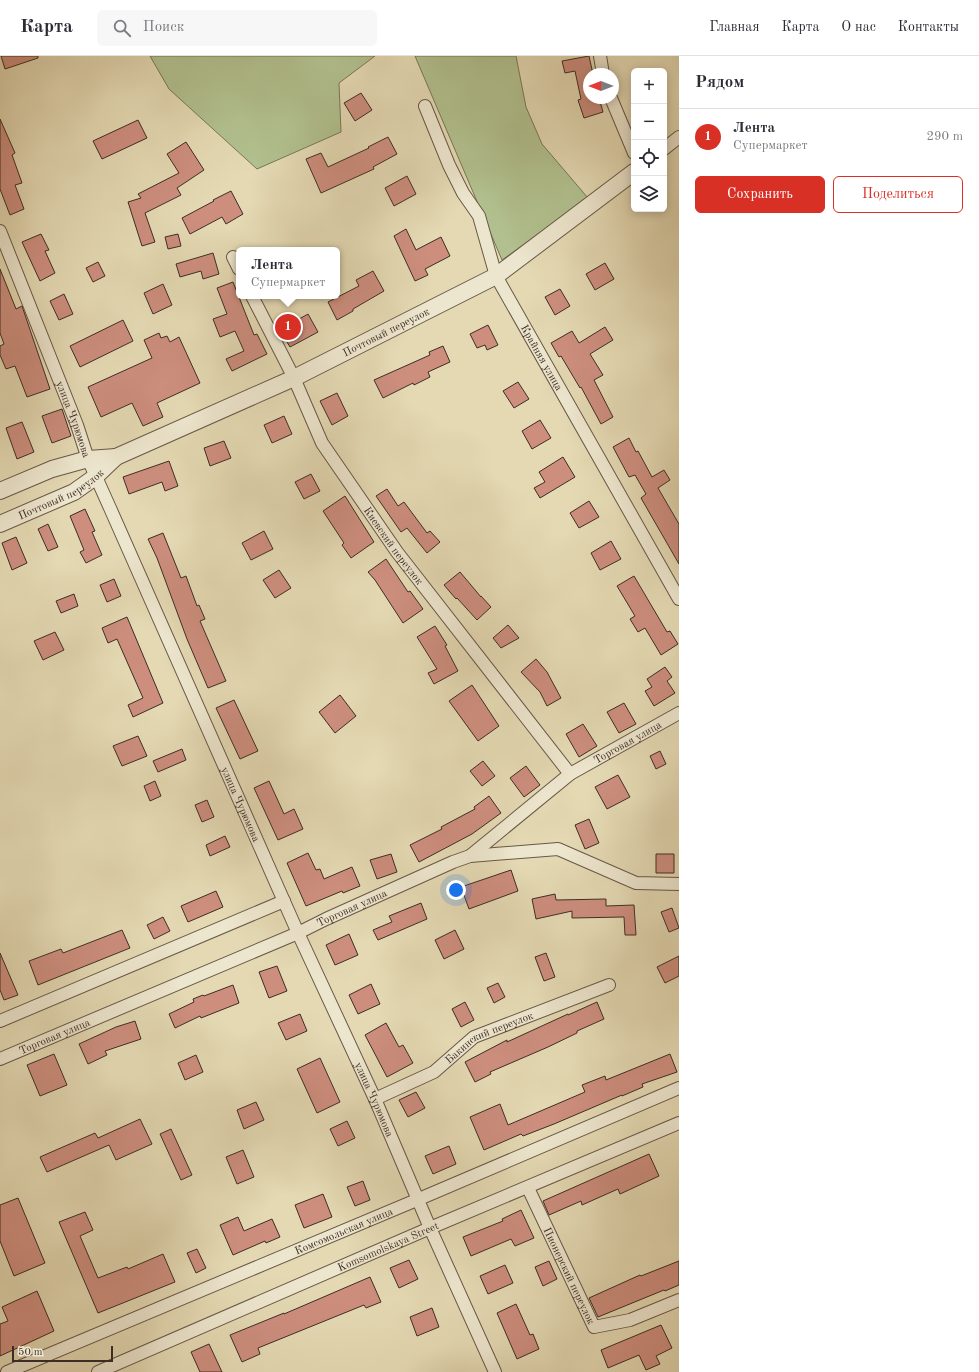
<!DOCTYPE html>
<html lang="ru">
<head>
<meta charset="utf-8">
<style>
	:root { --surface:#fff; --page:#f7f7f7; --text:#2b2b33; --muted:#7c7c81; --line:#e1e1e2; --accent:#d93025 }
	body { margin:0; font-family:"Old Standard TT",serif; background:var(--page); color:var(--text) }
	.controls { position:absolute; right:12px; top:12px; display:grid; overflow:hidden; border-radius:6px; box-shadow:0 2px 10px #0003 }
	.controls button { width:36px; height:36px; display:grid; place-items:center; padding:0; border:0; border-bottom:1px solid var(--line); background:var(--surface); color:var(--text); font:20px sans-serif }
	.compass { position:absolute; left:583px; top:12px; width:36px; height:36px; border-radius:50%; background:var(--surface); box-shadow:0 2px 10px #0003; rotate:270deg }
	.scale { position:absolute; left:12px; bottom:10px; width:101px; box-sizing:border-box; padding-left:4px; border:2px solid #3e2d25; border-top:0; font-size:11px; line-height:14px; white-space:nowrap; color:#3e2d25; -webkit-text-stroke:3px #ede6ce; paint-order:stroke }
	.you { position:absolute; left:456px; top:834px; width:14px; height:14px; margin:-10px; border:3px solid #fff; border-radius:50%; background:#1a73e8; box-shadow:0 0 0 6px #1a73e833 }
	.badge { display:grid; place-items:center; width:26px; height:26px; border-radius:50%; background:var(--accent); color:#fff; font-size:13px; font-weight:700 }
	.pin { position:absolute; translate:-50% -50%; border:2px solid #fff; box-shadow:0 1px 4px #0006 }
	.popup { position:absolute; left:236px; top:191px; width:104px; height:52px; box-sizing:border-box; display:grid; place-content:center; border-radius:6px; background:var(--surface); filter:drop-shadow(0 1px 3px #0005); font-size:13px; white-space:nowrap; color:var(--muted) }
	.popup b { font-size:15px; color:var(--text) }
	.popup::after { content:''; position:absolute; left:50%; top:100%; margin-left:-8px; border:8px solid transparent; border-top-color:var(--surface) }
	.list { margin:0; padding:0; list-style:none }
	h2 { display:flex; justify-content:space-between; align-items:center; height:52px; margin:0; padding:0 16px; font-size:17px }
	h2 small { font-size:13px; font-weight:400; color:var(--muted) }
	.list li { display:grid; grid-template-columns:26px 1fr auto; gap:12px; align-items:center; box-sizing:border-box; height:56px; padding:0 16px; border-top:1px solid var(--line) }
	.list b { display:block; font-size:15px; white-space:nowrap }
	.list p { margin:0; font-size:13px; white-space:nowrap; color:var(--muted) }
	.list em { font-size:13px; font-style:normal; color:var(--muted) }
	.actions { display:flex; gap:8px; padding:12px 16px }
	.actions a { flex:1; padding:9px 0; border:1px solid var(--accent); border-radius:6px; text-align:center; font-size:14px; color:var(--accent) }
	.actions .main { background:var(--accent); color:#fff }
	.icon { flex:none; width:22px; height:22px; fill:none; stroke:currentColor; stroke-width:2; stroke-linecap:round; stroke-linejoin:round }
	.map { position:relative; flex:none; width:679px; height:1316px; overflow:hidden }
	header { display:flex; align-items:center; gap:24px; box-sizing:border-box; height:56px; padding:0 20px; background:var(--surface); border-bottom:1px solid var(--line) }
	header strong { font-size:19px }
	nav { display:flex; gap:22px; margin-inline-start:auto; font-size:14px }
	.search { width:280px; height:36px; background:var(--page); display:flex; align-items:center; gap:10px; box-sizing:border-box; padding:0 14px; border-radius:6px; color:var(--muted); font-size:15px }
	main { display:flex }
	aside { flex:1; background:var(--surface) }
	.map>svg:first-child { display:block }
</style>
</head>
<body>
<header>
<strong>Карта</strong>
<div class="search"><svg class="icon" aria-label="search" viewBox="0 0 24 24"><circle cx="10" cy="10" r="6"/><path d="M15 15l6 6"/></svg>Поиск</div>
<nav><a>Главная</a><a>Карта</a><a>О нас</a><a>Контакты</a></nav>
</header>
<main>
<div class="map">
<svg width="679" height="1316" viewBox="0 0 679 1316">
	<rect width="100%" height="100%" fill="#e4d9b3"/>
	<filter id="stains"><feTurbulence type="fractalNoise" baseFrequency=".005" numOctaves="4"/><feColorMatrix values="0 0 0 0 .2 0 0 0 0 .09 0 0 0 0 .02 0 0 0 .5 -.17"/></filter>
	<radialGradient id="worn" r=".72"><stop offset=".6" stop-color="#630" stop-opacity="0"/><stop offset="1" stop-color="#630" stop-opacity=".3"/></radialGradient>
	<path fill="#b1c08e" stroke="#78765a" d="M150,0H375L339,27L341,76L257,113L169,33Z
		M415,0H516L526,51L542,88L588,142L502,204Z"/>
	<path fill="#cd8e7e" stroke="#3e2d25" d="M1,0H38V2L5,13Z
		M589,0L593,18H589V42H599L603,56L584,62L578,44L581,43L575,15L565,17L562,5Z
		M361,37L372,54L355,65L344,47Z
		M0,63L15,97L12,99L22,127L15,129L24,153L10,159L0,133Z
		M138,64L147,82L102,103L93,85Z
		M388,81L397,98L373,111L374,113L321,137L306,103L321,97L328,111L369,92L368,91Z
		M186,86L204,114L177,132L181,139L145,157L155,186L142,190L128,146L141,142L138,138L179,117L167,98Z
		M407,120L416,138L394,150L385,132Z
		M231,135L243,158L226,168L222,161L190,178L182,162L214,145L213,144Z
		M406,173L416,194L441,181L450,200L425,213L428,219L415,225L394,180Z
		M41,178L49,194L45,195L55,217L40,225L22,186Z
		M178,178L181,190L168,193L165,181Z
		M213,197L219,218L203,223L201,215L180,221L176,208Z
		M98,206L105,220L93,226L86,212Z
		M605,207L614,223L595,234L586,218Z
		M0,213L16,253L22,250L50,333L27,341L15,310L6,313L0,299V290L4,288L0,277Z
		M373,215L384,235L353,253V255L337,264L328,246L359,230L356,224Z
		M233,226L254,279L257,278L267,298L232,315L226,303L244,295L235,275L220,281L213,263L227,258L217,232Z
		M163,228L172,249L153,258L144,237Z
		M560,233L570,250L555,259L545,241Z
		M64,238L73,258L59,264L50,245Z
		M308,258L318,276L290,291L280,274Z
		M123,264L133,285L80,311L70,290Z
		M488,269L498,289L487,294L485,289L477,292L470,278Z
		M605,271L613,284L590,298L603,319L594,324L613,361L601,368L581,331L580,332L561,300L559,301L551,287L572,275L579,287Z
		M159,277L161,282L167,280L170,286L179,281L200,327L157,347L163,361L143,370L132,347L101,361L88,331L152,302L144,284Z
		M443,290L450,306L428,316L430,321L414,329L413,327L383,342L374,324L430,299L429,296Z
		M518,326L529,343L514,352L503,335Z
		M337,337L348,360L332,369L320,345Z
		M62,353L71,380L52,387L42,360Z
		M284,360L292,378L272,387L264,369Z
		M540,364L551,382L532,393L522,375Z
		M22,366L34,396L17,403L6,372Z
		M629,382L636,396L638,395L652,421L664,414L670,424L658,432L679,468V508L641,442L646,438L635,419L629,421L613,391Z
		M224,385L231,402L210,410L204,392Z
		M563,401L575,421L540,442L534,432L545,426L539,416Z
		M169,405L178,430L165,435L162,426L129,438L123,421Z
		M311,418L320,435L304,443L295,426Z
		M387,433L398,450L404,446L427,477L430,475L440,486L427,497L407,472L401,476L376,440Z
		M345,440L374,486L351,502L342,489L344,487L323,455Z
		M589,445L599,461L579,472L570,457Z
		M85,453L95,475L92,476L102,499L86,507L80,496L84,494L70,460Z
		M48,468L58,491L48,495L38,473Z
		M264,475L273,493L251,504L242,487Z
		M163,477L181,522L186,520L197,550L199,549L205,563L200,565L226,625L208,632L187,583L157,502L148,483Z
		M16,481L27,507L12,514L2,487Z
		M611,485L621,503L600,514L591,497Z
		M386,503L408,536L410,535L423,553L403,567L375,524L368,516Z
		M279,514L291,532L275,542L263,524Z
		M460,516L481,541V540L491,551L477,564L457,542L456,543L444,529Z
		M634,520L667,576L670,575L678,588L661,599L645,572L638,576L630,563L635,560L617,530Z
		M114,523L121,540L107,546L100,529Z
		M74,538L78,550L61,557L56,545Z
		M127,561L163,647L133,661L128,649L143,642L117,583L108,587L102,572Z
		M508,569L519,582L501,592L493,582Z
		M435,570L447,589L445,590L458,615L434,628L428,617L437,613L417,581Z
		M55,576L64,594L43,604L34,585Z
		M536,603L547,616L561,642L547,650L540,636L521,616Z
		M665,611L672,621L667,625L675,637L654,650L645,635L652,631L647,623Z
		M472,629L499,670L478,685L449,645Z
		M340,639L356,660L335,677L319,656Z
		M234,644L258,695L240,703L216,652Z
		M624,647L636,668L619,677L607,656Z
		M583,668L597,690L579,701L566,678Z
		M138,680L147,700L122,710L113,690Z
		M182,693L186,704L158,716L153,705Z
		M660,695L666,708L656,713L650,700Z
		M483,705L495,720L482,730L470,715Z
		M526,710L540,729L524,741L510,722Z
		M618,719L630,741L607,753L595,731Z
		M155,725L161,740L150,745L144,730Z
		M269,725L284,758L294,753L303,773L278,784L254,732Z
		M489,740L501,757L472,778L419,806L410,789L442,773L441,771L475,753L474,751Z
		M207,744L214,761L202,766L195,749Z
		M589,763L599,787L585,793L575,769Z
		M225,780L230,791L210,800L206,789Z
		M308,797L316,814L320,813L324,823L352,811L360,830L343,837L342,835L306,850L287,807Z
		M391,798L397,816L377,823L370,804Z
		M656,798H674V817H656Z
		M511,814L518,835L469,853L461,831Z
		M216,835L223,851L188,866L181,850Z
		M555,838L556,844L606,843V850L634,849L636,879H625L624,861L572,862V855L536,863L532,843Z
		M421,847L427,863L378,884L373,874L392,866L389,860Z
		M672,852L679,872L669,876L661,856Z
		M163,861L170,875L154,883L147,869Z
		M122,874L130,892L38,929L29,905L61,893L63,897Z
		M455,874L464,893L444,903L435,884Z
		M349,878L358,899L335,909L326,889Z
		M0,897L18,939L4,944L0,934Z
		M546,897L555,921L544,925L535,901Z
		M679,900V920L665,927L657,911Z
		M277,910L287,935L269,942L259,916Z
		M498,927L505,941L494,947L487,932Z
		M371,928L380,948L358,958L349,939Z
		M233,929L239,947L201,962L200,960L175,972L169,958L194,946L193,943L203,939L204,940Z
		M465,946L474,964L461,971L452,953Z
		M597,946L604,963L577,975V977L548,991L490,1016L491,1018L475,1026L465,1006L507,984V986L568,958V959Z
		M300,958L307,975L286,984L278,967Z
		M135,965L141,983L105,995L107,999L88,1008L79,988L116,971Z
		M386,967L399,991L403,989L413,1007L387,1021L365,979Z
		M54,998L67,1029L40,1040L27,1009Z
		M670,998L677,1016L642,1028L643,1031L622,1040V1039L554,1068L523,1080L521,1078L484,1094L470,1061L500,1048L508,1069L585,1036L582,1029L605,1020L606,1024Z
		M196,999L203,1016L185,1024L178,1007Z
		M320,1002L340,1046L317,1057L297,1013Z
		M416,1036L425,1052L408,1061L399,1044Z
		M256,1046L264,1064L244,1073L237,1054Z
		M140,1063L152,1088L116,1104L109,1089L47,1116L40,1101L95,1077L98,1082Z
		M347,1065L355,1082L338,1090L330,1073Z
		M171,1073L192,1119L181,1124L160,1078Z
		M449,1090L456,1108L433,1118L425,1100Z
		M243,1094L254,1121L237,1128L226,1101Z
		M649,1098L659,1120L620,1138L618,1133L582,1149L581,1145L549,1159L543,1145Z
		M363,1125L370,1144L355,1150L347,1131Z
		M323,1138L332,1161L304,1172L295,1149Z
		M18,1142L45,1207L14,1220L0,1185V1149Z
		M521,1154L534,1182L515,1190L511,1183L471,1200L463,1181L503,1165L502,1163Z
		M85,1156L93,1174L80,1180L98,1222L127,1211L128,1213L163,1198L175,1226L98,1257L59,1166Z
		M238,1161L244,1175L272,1163L280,1181L266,1187L265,1185L233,1199L220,1169Z
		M197,1193L206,1212L196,1217L187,1197Z
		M409,1204L418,1223L399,1232L390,1212Z
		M549,1205L557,1223L543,1230L535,1211Z
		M679,1205V1229L665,1235L664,1234L598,1261L589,1242L640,1219L641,1220Z
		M505,1209L513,1227L488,1238L480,1220Z
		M370,1221L381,1246L366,1252L364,1249L258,1292L260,1298L242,1306L230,1279L284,1257V1258Z
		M37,1235L54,1275L0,1300V1268L8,1265L2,1251Z
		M516,1248L530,1279L533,1278L539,1293L517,1303L497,1257Z
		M432,1252L439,1271L417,1280L410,1261Z
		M661,1269L672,1292L656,1300L660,1308L646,1314L639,1299L608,1312L601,1294Z
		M209,1288L222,1316H200L191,1296Z"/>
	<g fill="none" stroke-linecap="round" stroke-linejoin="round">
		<defs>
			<g id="minor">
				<path d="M600,0L603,18"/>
				<path d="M611,42L634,97"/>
				<path id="s1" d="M425,50L449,109L463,137L479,160L496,220L679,543"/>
				<path d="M664,93L679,81"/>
				<path id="s2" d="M0,175L77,369L88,403L110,452L298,877L375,1043L430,1172L495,1316"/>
				<path d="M233,201L239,213"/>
				<path id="s3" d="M252,240L294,322L322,387L397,496L570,718"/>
				<path d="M470,800L558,793L636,827L679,828"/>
				<path d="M0,965L284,845"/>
				<path id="s4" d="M0,1003L298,877L326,863L453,806L470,800L570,718L679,657"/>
				<path id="s5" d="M375,1043L434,1016L474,981L609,929"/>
				<path id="s6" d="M528,1132L594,1271L630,1264L679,1244"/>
				<path id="s7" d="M7,1316L419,1143L679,1032"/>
				<path id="s8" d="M98,1316L430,1172L679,1067"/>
			</g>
			<g id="tertiary">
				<path d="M0,435L52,413L88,403L116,401"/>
				<path id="s9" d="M0,468L74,436L95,421L116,401L294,322L496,220L634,116"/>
			</g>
		</defs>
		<use href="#minor" stroke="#685848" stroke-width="14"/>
		<use href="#tertiary" stroke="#685848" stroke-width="18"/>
		<use href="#minor" stroke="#ede6ce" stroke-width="12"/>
		<use href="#tertiary" stroke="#ede6ce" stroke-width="16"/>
	</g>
	<g text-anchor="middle" stroke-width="3" stroke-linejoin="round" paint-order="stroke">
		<g font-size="11" fill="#3e2d25" stroke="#ede6ce">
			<text dy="4" stroke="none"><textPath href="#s9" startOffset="433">Почтовый переулок</textPath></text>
			<text dy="4" stroke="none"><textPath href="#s1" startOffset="279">Крайняя улица</textPath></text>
			<text dy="4" stroke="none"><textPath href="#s2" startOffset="202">улица Чурюмова</textPath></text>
			<text dy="4" stroke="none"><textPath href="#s9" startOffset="68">Почтовый переулок</textPath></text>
			<text dy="4" stroke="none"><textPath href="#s3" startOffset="288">Киевский переулок</textPath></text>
			<text dy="4" stroke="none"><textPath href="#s4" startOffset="707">Торговая улица</textPath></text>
			<text dy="4" stroke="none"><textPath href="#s2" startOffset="622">улица Чурюмова</textPath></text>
			<text dy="4" stroke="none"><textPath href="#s4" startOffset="383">Торговая улица</textPath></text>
			<text dy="4" stroke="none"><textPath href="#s4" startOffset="59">Торговая улица</textPath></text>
			<text dy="4" stroke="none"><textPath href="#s5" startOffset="131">Бакинский переулок</textPath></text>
			<text dy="4" stroke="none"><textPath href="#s2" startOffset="946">улица Чурюмова</textPath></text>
			<text dy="4" stroke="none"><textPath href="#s7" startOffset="365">Комсомольская улица</textPath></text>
			<text dy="4" stroke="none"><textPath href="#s8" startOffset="316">Komsomolskaya Street</textPath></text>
			<text dy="4" stroke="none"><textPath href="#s6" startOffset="97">Пионерский переулок</textPath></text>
		</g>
	</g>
	<rect width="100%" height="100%" filter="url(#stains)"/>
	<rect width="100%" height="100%" fill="url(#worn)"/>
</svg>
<div class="controls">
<button>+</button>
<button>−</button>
<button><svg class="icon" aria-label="locate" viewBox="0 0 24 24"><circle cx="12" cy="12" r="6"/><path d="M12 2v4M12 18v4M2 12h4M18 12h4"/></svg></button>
<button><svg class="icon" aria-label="layers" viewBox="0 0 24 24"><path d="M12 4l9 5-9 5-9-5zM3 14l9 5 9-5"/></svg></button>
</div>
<svg class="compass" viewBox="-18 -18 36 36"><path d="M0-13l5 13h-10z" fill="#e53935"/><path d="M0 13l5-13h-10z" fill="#7c7c81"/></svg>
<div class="scale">50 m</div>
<div class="you"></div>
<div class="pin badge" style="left:288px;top:271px">1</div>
<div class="popup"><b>Лента</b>Супермаркет</div>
</div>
<aside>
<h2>Рядом<small></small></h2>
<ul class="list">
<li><span class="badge">1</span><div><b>Лента</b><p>Супермаркет</p></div><em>290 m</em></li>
</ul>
<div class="actions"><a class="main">Сохранить</a><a>Поделиться</a></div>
</aside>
</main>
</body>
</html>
